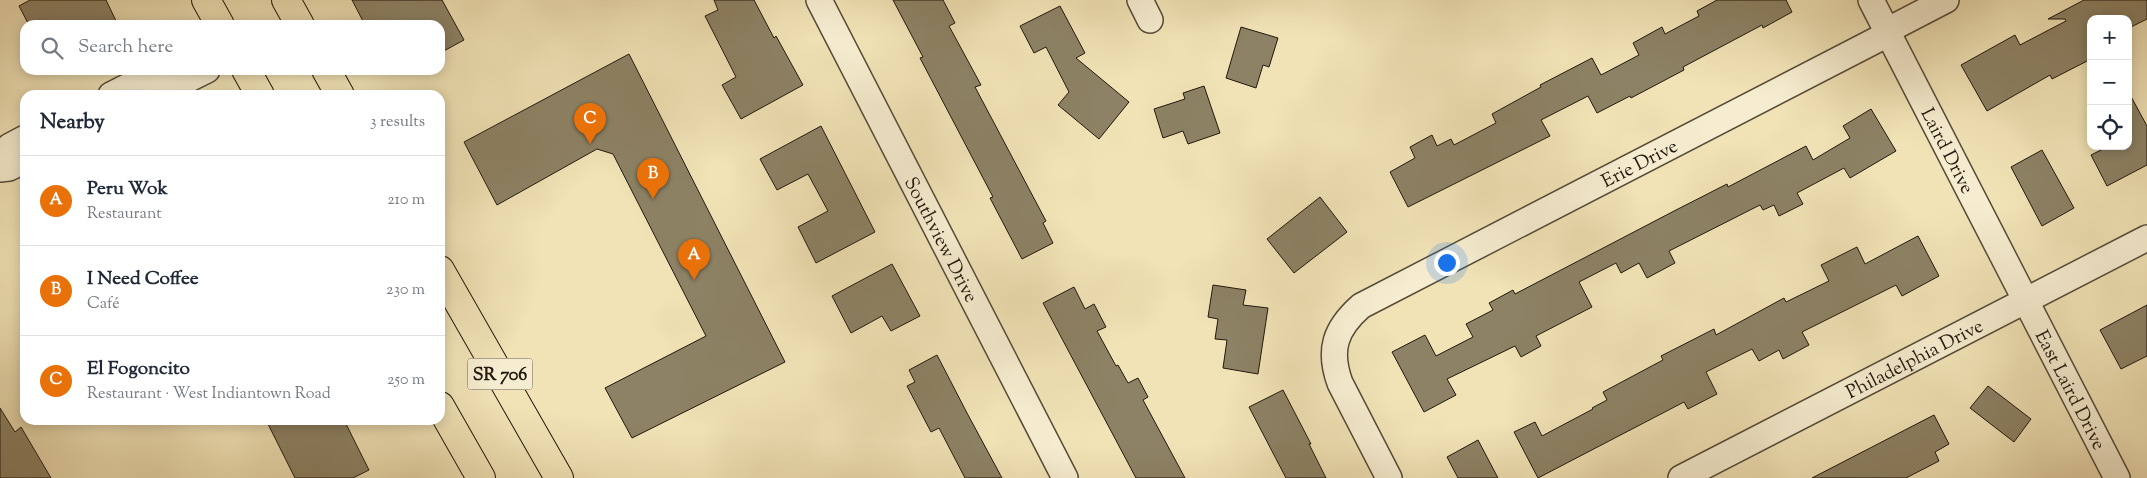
<!DOCTYPE html>
<html lang="en">
<head>
<meta charset="utf-8">
<style>
	:root { --surface:#fff; --page:#f6f6f7; --text:#1f2937; --muted:#747a83; --line:#e0e1e3; --accent:#8f2418 }
	body { margin:0; font-family:"Sorts Mill Goudy",serif; background:var(--page); color:var(--text) }
	.controls { position:absolute; right:15px; top:15px; display:grid; overflow:hidden; border-radius:10px; box-shadow:0 2px 12px #0003 }
	.controls button { width:45px; height:45px; display:grid; place-items:center; padding:0; border:0; border-bottom:1px solid var(--line); background:var(--surface); color:var(--text); font:25px sans-serif }
	.you { position:absolute; left:1446px; top:262px; width:18px; height:18px; margin:-12px; border:4px solid #fff; border-radius:50%; background:#1a73e8; box-shadow:0 0 0 8px #1a73e833 }
	.badge { display:grid; place-items:center; width:32px; height:32px; border-radius:50%; background:var(--accent); color:#fff; font-size:16px; font-weight:700 }
	.pin { position:absolute; translate:-50% -41px; filter:drop-shadow(0 1px 2px #0008) }
	.pin::after { content:''; position:absolute; top:26px; width:18px; height:15px; background:inherit; clip-path:polygon(0 0,100% 0,50% 100%) }
	.list { margin:0; padding:0; list-style:none }
	h2 { display:flex; justify-content:space-between; align-items:center; height:65px; margin:0; padding:0 20px; font-size:21px }
	h2 small { font-size:16px; font-weight:400; color:var(--muted) }
	.list li { display:grid; grid-template-columns:32px 1fr auto; gap:15px; align-items:center; box-sizing:border-box; height:90px; padding:0 20px; border-top:1px solid var(--line) }
	.list b { display:block; font-size:19px; white-space:nowrap }
	.list p { margin:0; font-size:16px; white-space:nowrap; color:var(--muted) }
	.list em { font-size:16px; font-style:normal; color:var(--muted) }
	.icon { flex:none; width:28px; height:28px; fill:none; stroke:currentColor; stroke-width:2; stroke-linecap:round; stroke-linejoin:round }
	.map { position:relative; flex:none; width:2147px; height:478px; overflow:hidden }
	.search { position:absolute; background:var(--surface); box-shadow:0 2px 12px #0003; left:20px; top:20px; width:425px; height:55px; display:flex; align-items:center; gap:12px; box-sizing:border-box; padding:0 18px; border-radius:15px; color:var(--muted); font-size:19px }
	.panel { position:absolute; background:var(--surface); box-shadow:0 2px 12px #0003; left:20px; top:90px; width:425px; height:335px; border-radius:15px }
	.map>svg:first-child { display:block }
</style>
</head>
<body>
<div class="map">
<svg width="2147" height="478" viewBox="0 0 2147 478">
	<rect width="100%" height="100%" fill="#f1e3b6"/>
	<filter id="stains"><feTurbulence type="fractalNoise" baseFrequency=".004" numOctaves="4"/><feColorMatrix values="0 0 0 0 .2 0 0 0 0 .09 0 0 0 0 .02 0 0 0 .5 -.17"/></filter>
	<radialGradient id="worn" r=".72"><stop offset=".6" stop-color="#630" stop-opacity="0"/><stop offset="1" stop-color="#630" stop-opacity=".3"/></radialGradient>
	<path fill="#8d8265" stroke="#21180e" d="M30,0H106L118,25H29L19,6Z
		M352,0H442L464,40L440,53V25H365Z
		M714,0H754L774,38L776,36L803,85L741,119L722,85L736,77L705,16L718,10Z
		M893,0H943L955,23L949,26L981,85L975,87L1046,221L1043,223L1053,243L1022,259L990,198L993,197L920,58L923,57Z
		M1717,0H1786L1792,12L1763,28L1762,25L1683,67L1684,70L1631,98L1630,96L1597,113L1588,96L1541,120L1550,136L1408,207L1390,172L1415,158L1410,147L1432,135L1437,146L1451,139L1454,145L1496,123L1492,114L1541,87L1540,85L1592,58L1601,75L1639,55L1633,43L1662,27L1665,34L1699,16L1697,11Z
		M2084,0H2147V19L2129,28L2128,19H2091V59L2052,79L2050,75L1987,111L1961,65L2015,35L2020,45L2066,21L2065,19H2048Z
		M1060,6L1085,53L1076,58L1129,102L1099,139L1058,105L1069,92L1046,47L1034,53L1020,26Z
		M1241,27L1278,38L1269,67L1263,65L1256,88L1226,78Z
		M629,54L785,362L632,438L605,388L706,336L613,154L597,149L497,205L464,142Z
		M1204,86L1220,133L1188,144L1183,131L1163,138L1154,109L1185,99L1183,93Z
		M2128,91L2147,126V165L2107,186L2091,155L2109,146H2128Z
		M1871,109L1896,151L1850,178L1844,168L1797,193L1803,204L1779,216L1774,205L1763,210L1760,205L1669,251L1675,263L1647,278L1639,263L1621,273L1616,263L1579,282L1592,307L1536,336L1541,346L1521,357L1515,346L1447,379L1456,395L1424,412L1392,352L1425,335L1436,356L1473,337L1466,324L1493,310L1489,303L1513,290L1515,294L1676,210L1727,184L1728,187L1806,146L1813,160L1850,138L1843,126Z
		M821,126L875,232L816,263L798,227L828,211L808,174L777,190L760,159Z
		M2042,150L2074,208L2042,226L2011,167Z
		M1320,197L1347,232L1294,273L1267,239Z
		M1918,236L1939,276L1902,296L1896,285L1802,332L1809,345L1783,359L1779,350L1759,361L1752,349L1706,372L1717,394L1688,409L1684,402L1538,478L1514,432L1535,422L1542,436L1593,409L1592,408L1607,400L1603,392L1663,360L1661,356L1714,329L1716,335L1784,298L1786,302L1829,281L1821,265L1857,247L1865,264Z
		M892,264L920,316L891,331L882,316L851,333L832,296Z
		M1213,285L1246,290L1243,305L1268,308L1258,374L1223,368L1227,340L1215,339L1218,319L1208,317Z
		M1074,287L1085,309L1094,304L1106,327L1097,331L1116,366L1118,365L1128,383L1138,378L1148,397L1143,400L1185,478H1136L1043,303Z
		M2147,305V356L2121,369L2100,330Z
		M937,355L967,413L1002,478H965L939,428L931,432L907,386L915,382L909,370Z
		M1988,386L2031,419L2014,442L1970,408Z
		M1283,390L1311,444H1309L1326,478H1286L1249,407Z
		M0,408L15,432L21,427L51,478H0Z
		M1934,415L1949,444L1935,452L1939,461L1906,478H1812Z
		M266,420H344L369,470L353,478H295Z
		M1478,440L1498,478H1458L1447,457Z"/>
	<g fill="none" stroke-linecap="round" stroke-linejoin="round">
		<defs>
			<g id="minor">
				<path id="s1" d="M819,0L1065,478"/>
				<path d="M1140,0L1150,20"/>
				<path id="s2" d="M1871,0L2117,478"/>
				<path d="M111,95L160,70"/>
				<path d="M157,95L207,70"/>
				<path d="M0,154L10,146L25,138"/>
				<path d="M0,169L9,168L25,160"/>
				<path id="s3" d="M1389,478L1340,383C1328,350 1335,329 1361,306L1888,34L1894,27L1946,0"/>
				<path id="s4" d="M1681,478L2147,238"/>
			</g>
			<path id="primary" d="M206,0L220,25
				M286,0L300,25
				M246,70L260,95
				M326,70L340,95
				M440,270L559,478
				M440,406L481,478"/>
		</defs>
		<use href="#minor" stroke="#554b38" stroke-width="28"/>
		<use href="#primary" stroke="#21180e" stroke-width="30"/>
		<use href="#minor" stroke="#f6edd0" stroke-width="25"/>
		<use href="#primary" stroke="#f1e3b6" stroke-width="28"/>
	</g>
	<g text-anchor="middle" stroke-width="5" stroke-linejoin="round" paint-order="stroke">
		<rect fill="#f6edd0" stroke="#615848" stroke-width="1" x="467.5" y="358.5" width="65" height="31" rx="4"/>
		<g font-size="18" font-weight="bold" fill="#21180e">
			<text x="500" y="380">SR 706</text>
		</g>
		<g font-size="19" fill="#21180e" stroke="#f6edd0">
			<text dy="7" stroke="none"><textPath href="#s2" startOffset="169">Laird Drive</textPath></text>
			<text dy="7" stroke="none"><textPath href="#s3" startOffset="506">Erie Drive</textPath></text>
			<text dy="7" stroke="none"><textPath href="#s1" startOffset="269">Southview Drive</textPath></text>
			<text dy="7" stroke="none"><textPath href="#s4" startOffset="262">Philadelphia Drive</textPath></text>
			<text dy="7" stroke="none"><textPath href="#s2" startOffset="438">East Laird Drive</textPath></text>
		</g>
	</g>
	<rect width="100%" height="100%" filter="url(#stains)"/>
	<rect width="100%" height="100%" fill="url(#worn)"/>
</svg>
<div class="controls">
<button>+</button>
<button>−</button>
<button><svg class="icon" aria-label="locate" viewBox="0 0 24 24"><circle cx="12" cy="12" r="6"/><path d="M12 2v4M12 18v4M2 12h4M18 12h4"/></svg></button>
</div>
<div class="you"></div>
<div class="pin badge" style="left:694px;top:280px;background:#e8710a">A</div>
<div class="pin badge" style="left:653px;top:199px;background:#e8710a">B</div>
<div class="pin badge" style="left:590px;top:144px;background:#e8710a">C</div>
<div class="search"><svg class="icon" aria-label="search" viewBox="0 0 24 24"><circle cx="10" cy="10" r="6"/><path d="M15 15l6 6"/></svg>Search here</div>
<section class="panel">
<h2>Nearby<small>3 results</small></h2>
<ul class="list">
<li><span class="badge" style="background:#e8710a">A</span><div><b>Peru Wok</b><p>Restaurant</p></div><em>210 m</em></li>
<li><span class="badge" style="background:#e8710a">B</span><div><b>I Need Coffee</b><p>Café</p></div><em>230 m</em></li>
<li><span class="badge" style="background:#e8710a">C</span><div><b>El Fogoncito</b><p>Restaurant · West Indiantown Road</p></div><em>250 m</em></li>
</ul>
</section>
</div>
</body>
</html>
